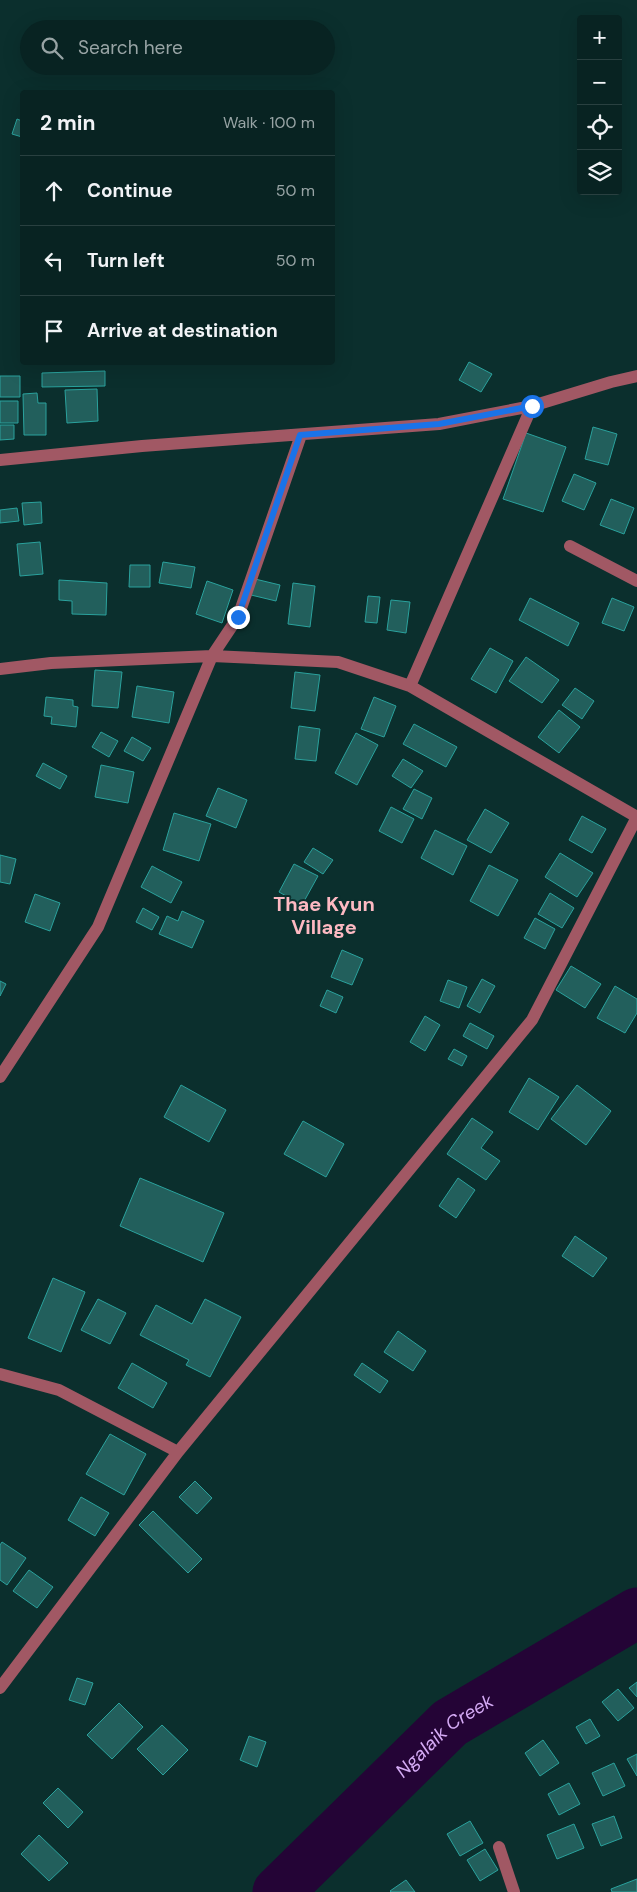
<!DOCTYPE html>
<html lang="en">
<head>
<meta charset="utf-8">
<style>
	:root { --surface:#082322; --page:#112b2a; --text:#f1f3f6; --muted:#98a4a5; --line:#294040 }
	body { margin:0; font-family:"DM Sans",sans-serif; background:var(--page); color:var(--text) }
	.controls { position:absolute; right:15px; top:15px; display:grid; overflow:hidden; border-radius:5px; box-shadow:0 5px 20px #0002 }
	.controls button { width:45px; height:45px; display:grid; place-items:center; padding:0; border:0; border-bottom:1px solid var(--line); background:var(--surface); color:var(--text); font:25px sans-serif }
	.stop { position:absolute; width:15px; height:15px; margin:-11px; border:4px solid #1a73e8; border-radius:50%; background:#fff }
	.stop.end { background:#1a73e8; border-color:#fff; box-shadow:0 1px 5px #0008 }
	.list { margin:0; padding:0; list-style:none }
	h2 { display:flex; justify-content:space-between; align-items:center; height:65px; margin:0; padding:0 20px; font-size:21px }
	h2 small { font-size:16px; font-weight:400; color:var(--muted) }
	.list li { display:grid; grid-template-columns:32px 1fr auto; gap:15px; align-items:center; box-sizing:border-box; height:70px; padding:0 20px; border-top:1px solid var(--line) }
	.list b { display:block; font-size:19px; white-space:nowrap }
	.list em { font-size:16px; font-style:normal; color:var(--muted) }
	.icon { flex:none; width:28px; height:28px; fill:none; stroke:currentColor; stroke-width:2; stroke-linecap:round; stroke-linejoin:round }
	.map { position:relative; flex:none; width:637px; height:1892px; overflow:hidden }
	.search { position:absolute; background:var(--surface); box-shadow:0 5px 20px #0002; left:20px; top:20px; width:315px; height:55px; display:flex; align-items:center; gap:12px; box-sizing:border-box; padding:0 18px; border-radius:28px; color:var(--muted); font-size:19px }
	.panel { position:absolute; background:var(--surface); box-shadow:0 5px 20px #0002; left:20px; top:90px; width:315px; height:275px; border-radius:5px }
	.map>svg:first-child { display:block }
</style>
</head>
<body>
<div class="map">
<svg width="637" height="1892" viewBox="0 0 637 1892">
	<rect width="100%" height="100%" fill="#0b2f2d"/>
	<g fill="none" stroke-linecap="round" stroke-linejoin="round">
		<path stroke="#240436" stroke-width="51" id="s1" d="M278,1892L450,1723L637,1613"/>
	</g>
	<path fill="#225f5c" stroke="#2aa29d" d="M17,119L22,121V137L12,134Z
		M469,362L492,374L481,392L459,380Z
		M105,371V386L42,387V373Z
		M0,376H20V397H0Z
		M97,389L98,421L67,423L65,390Z
		M37,393L38,403H46V435H24L23,394Z
		M0,401H18V423H0Z
		M0,425H14V439L0,440Z
		M593,427L617,434L608,465L585,459Z
		M526,433L566,447L543,512L503,499Z
		M574,474L596,483L584,510L562,501Z
		M611,499L634,508L624,534L600,525Z
		M41,502L42,523L24,525L22,503Z
		M17,508L19,521L0,523V510Z
		M40,542L43,574L20,576L17,544Z
		M163,562L195,567L191,588L159,583Z
		M130,565H150V587H129Z
		M255,579L280,585L276,601L251,595Z
		M59,580L107,583L106,615L72,614V601L59,600Z
		M207,581L233,590L222,623L196,614Z
		M293,583L315,586L310,627L288,624Z
		M368,596L380,597L377,623L365,622Z
		M530,598L579,623L568,646L519,620Z
		M612,598L634,607L624,631L602,623Z
		M391,600L410,602L406,633L387,630Z
		M490,648L513,661L496,693L471,679Z
		M526,657L559,680L542,703L509,681Z
		M95,670L122,672L118,708L92,706Z
		M295,672L320,675L315,711L291,708Z
		M137,686L174,692L169,723L132,717Z
		M575,688L594,701L582,719L562,705Z
		M46,697L73,700V706L78,707L76,727L51,724L52,717L44,716Z
		M374,697L396,706L384,737L361,729Z
		M559,710L580,727L559,753L538,737Z
		M414,724L457,747L446,767L403,744Z
		M299,726L320,729L316,761L295,759Z
		M101,732L118,741L109,757L92,747Z
		M356,733L378,745L357,785L335,773Z
		M132,737L151,748L143,761L124,751Z
		M403,759L423,771L411,788L392,776Z
		M43,763L67,776L60,789L36,776Z
		M101,765L134,772L128,803L95,797Z
		M218,788L247,800L236,828L206,816Z
		M414,789L432,798L422,819L403,809Z
		M391,807L414,819L402,843L379,831Z
		M485,809L509,823L491,853L467,840Z
		M174,813L211,824L199,861L163,850Z
		M582,816L606,829L592,853L569,840Z
		M435,830L467,846L453,875L421,858Z
		M313,848L333,860L323,874L304,862Z
		M560,853L593,873L577,897L545,877Z
		M0,855L16,859L10,884L0,882Z
		M294,864L318,876L302,905L279,892Z
		M489,865L518,880L498,916L470,901Z
		M152,866L182,882L171,903L141,887Z
		M550,893L574,908L562,928L538,914Z
		M35,894L60,903L50,931L25,922Z
		M143,908L159,917L152,930L136,922Z
		M182,911L204,921L192,948L159,934L167,916L178,921Z
		M535,918L555,929L545,949L524,938Z
		M342,950L363,959L352,985L331,977Z
		M571,966L601,984L585,1008L556,990Z
		M482,979L495,986L480,1013L467,1006Z
		M448,980L467,987L459,1008L440,1001Z
		M0,981L6,984L0,996Z
		M615,986L637,999V1013L625,1033L597,1018Z
		M327,990L343,997L336,1013L320,1006Z
		M425,1016L440,1025L425,1051L410,1042Z
		M470,1023L494,1036L487,1049L463,1036Z
		M454,1049L467,1056L462,1066L448,1059Z
		M529,1078L559,1097L538,1130L509,1112Z
		M181,1085L226,1110L209,1142L164,1117Z
		M577,1085L611,1111L586,1145L551,1119Z
		M472,1118L493,1132L481,1148L500,1161L486,1180L447,1154Z
		M303,1121L344,1144L326,1177L284,1154Z
		M140,1178L224,1213L203,1262L120,1226Z
		M458,1178L475,1190L456,1218L439,1206Z
		M575,1236L607,1258L593,1277L562,1256Z
		M53,1278L85,1292L61,1352L28,1338Z
		M98,1299L126,1313L110,1344L81,1330Z
		M205,1299L241,1317L210,1377L186,1365L189,1360L140,1335L156,1305L192,1324Z
		M398,1331L426,1351L413,1371L384,1352Z
		M132,1363L167,1383L153,1408L118,1388Z
		M362,1363L388,1381L380,1393L354,1375Z
		M110,1434L146,1454L124,1495L86,1474Z
		M195,1481L212,1498L197,1514L179,1497Z
		M81,1497L109,1513L95,1536L68,1520Z
		M153,1511L202,1559L188,1573L139,1525Z
		M2,1542L26,1558L7,1585L0,1580V1545Z
		M29,1570L53,1587L37,1608L13,1591Z
		M77,1678L93,1683L85,1705L69,1700Z
		M637,1682V1697L629,1688Z
		M618,1689L634,1708L618,1721L602,1702Z
		M119,1703L143,1727L112,1759L87,1735Z
		M590,1719L600,1736L586,1744L576,1727Z
		M162,1725L188,1750L163,1775L137,1749Z
		M249,1736L266,1742L257,1767L240,1760Z
		M543,1740L559,1763L540,1776L525,1753Z
		M637,1754V1776L627,1759Z
		M614,1763L625,1786L603,1796L592,1773Z
		M569,1783L580,1804L559,1815L548,1794Z
		M58,1788L83,1812L68,1828L43,1803Z
		M614,1816L622,1838L601,1846L592,1824Z
		M470,1821L483,1843L460,1856L447,1834Z
		M574,1824L584,1848L557,1859L547,1835Z
		M39,1835L68,1863L49,1881L21,1854Z
		M485,1849L498,1870L480,1881L467,1860Z
		M637,1879V1892H612L611,1889Z
		M406,1880L415,1892H391L390,1891Z"/>
	<g fill="none" stroke-linecap="round" stroke-linejoin="round">
		<path stroke="#a15864" stroke-width="12" d="M0,460L142,446L439,424L532,406L611,382L637,376
			M570,546L637,581
			M0,669L51,663L212,656L338,662L410,686L637,817
			M410,686L532,406
			M0,1077L98,927L212,656L238,617L301,435
			M0,1374L59,1390L178,1452
			M0,1688L178,1452L532,1020L637,817
			M499,1847L514,1892"/>
	</g>
	<g fill="none" stroke-linecap="round" stroke-linejoin="round">
		<path stroke="#1a73e8" stroke-width="6" d="M238,617L300,435L439,424L532,406"/>
	</g>
	<g text-anchor="middle" stroke-width="4" stroke-linejoin="round" paint-order="stroke">
		<g font-size="19" font-style="italic" fill="#d4aaf4" stroke="#0b2f2d">
			<text dy="7" stroke="none"><textPath href="#s1" startOffset="229">Ngalaik Creek</textPath></text>
		</g>
		<g font-size="20" font-weight="bold" fill="#fdb9c2" stroke="#0b2f2d">
			<text x="324" y="911">Thae Kyun<tspan x="324" dy="23">Village</tspan></text>
		</g>
	</g>
</svg>
<div class="controls">
<button>+</button>
<button>−</button>
<button><svg class="icon" aria-label="locate" viewBox="0 0 24 24"><circle cx="12" cy="12" r="6"/><path d="M12 2v4M12 18v4M2 12h4M18 12h4"/></svg></button>
<button><svg class="icon" aria-label="layers" viewBox="0 0 24 24"><path d="M12 4l9 5-9 5-9-5zM3 14l9 5 9-5"/></svg></button>
</div>
<div class="stop" style="left:532px;top:406px"></div>
<div class="stop end" style="left:238px;top:617px"></div>
<div class="search"><svg class="icon" aria-label="search" viewBox="0 0 24 24"><circle cx="10" cy="10" r="6"/><path d="M15 15l6 6"/></svg>Search here</div>
<section class="panel">
<h2>2 min<small>Walk · 100 m</small></h2>
<ul class="list">
<li><svg class="icon" aria-label="ahead" viewBox="0 0 24 24"><path d="M12 20V5M6 11l6-6 6 6"/></svg><div><b>Continue</b></div><em>50 m</em></li>
<li><svg class="icon" aria-label="left" viewBox="0 0 24 24"><path d="M17 20v-9H6M10 6l-5 5 5 5"/></svg><div><b>Turn left</b></div><em>50 m</em></li>
<li><svg class="icon" aria-label="arrive" viewBox="0 0 24 24"><path d="M6 21V4h12l-3 4 3 4H6"/></svg><div><b>Arrive at destination</b></div></li>
</ul>
</section>
</div>
</body>
</html>
